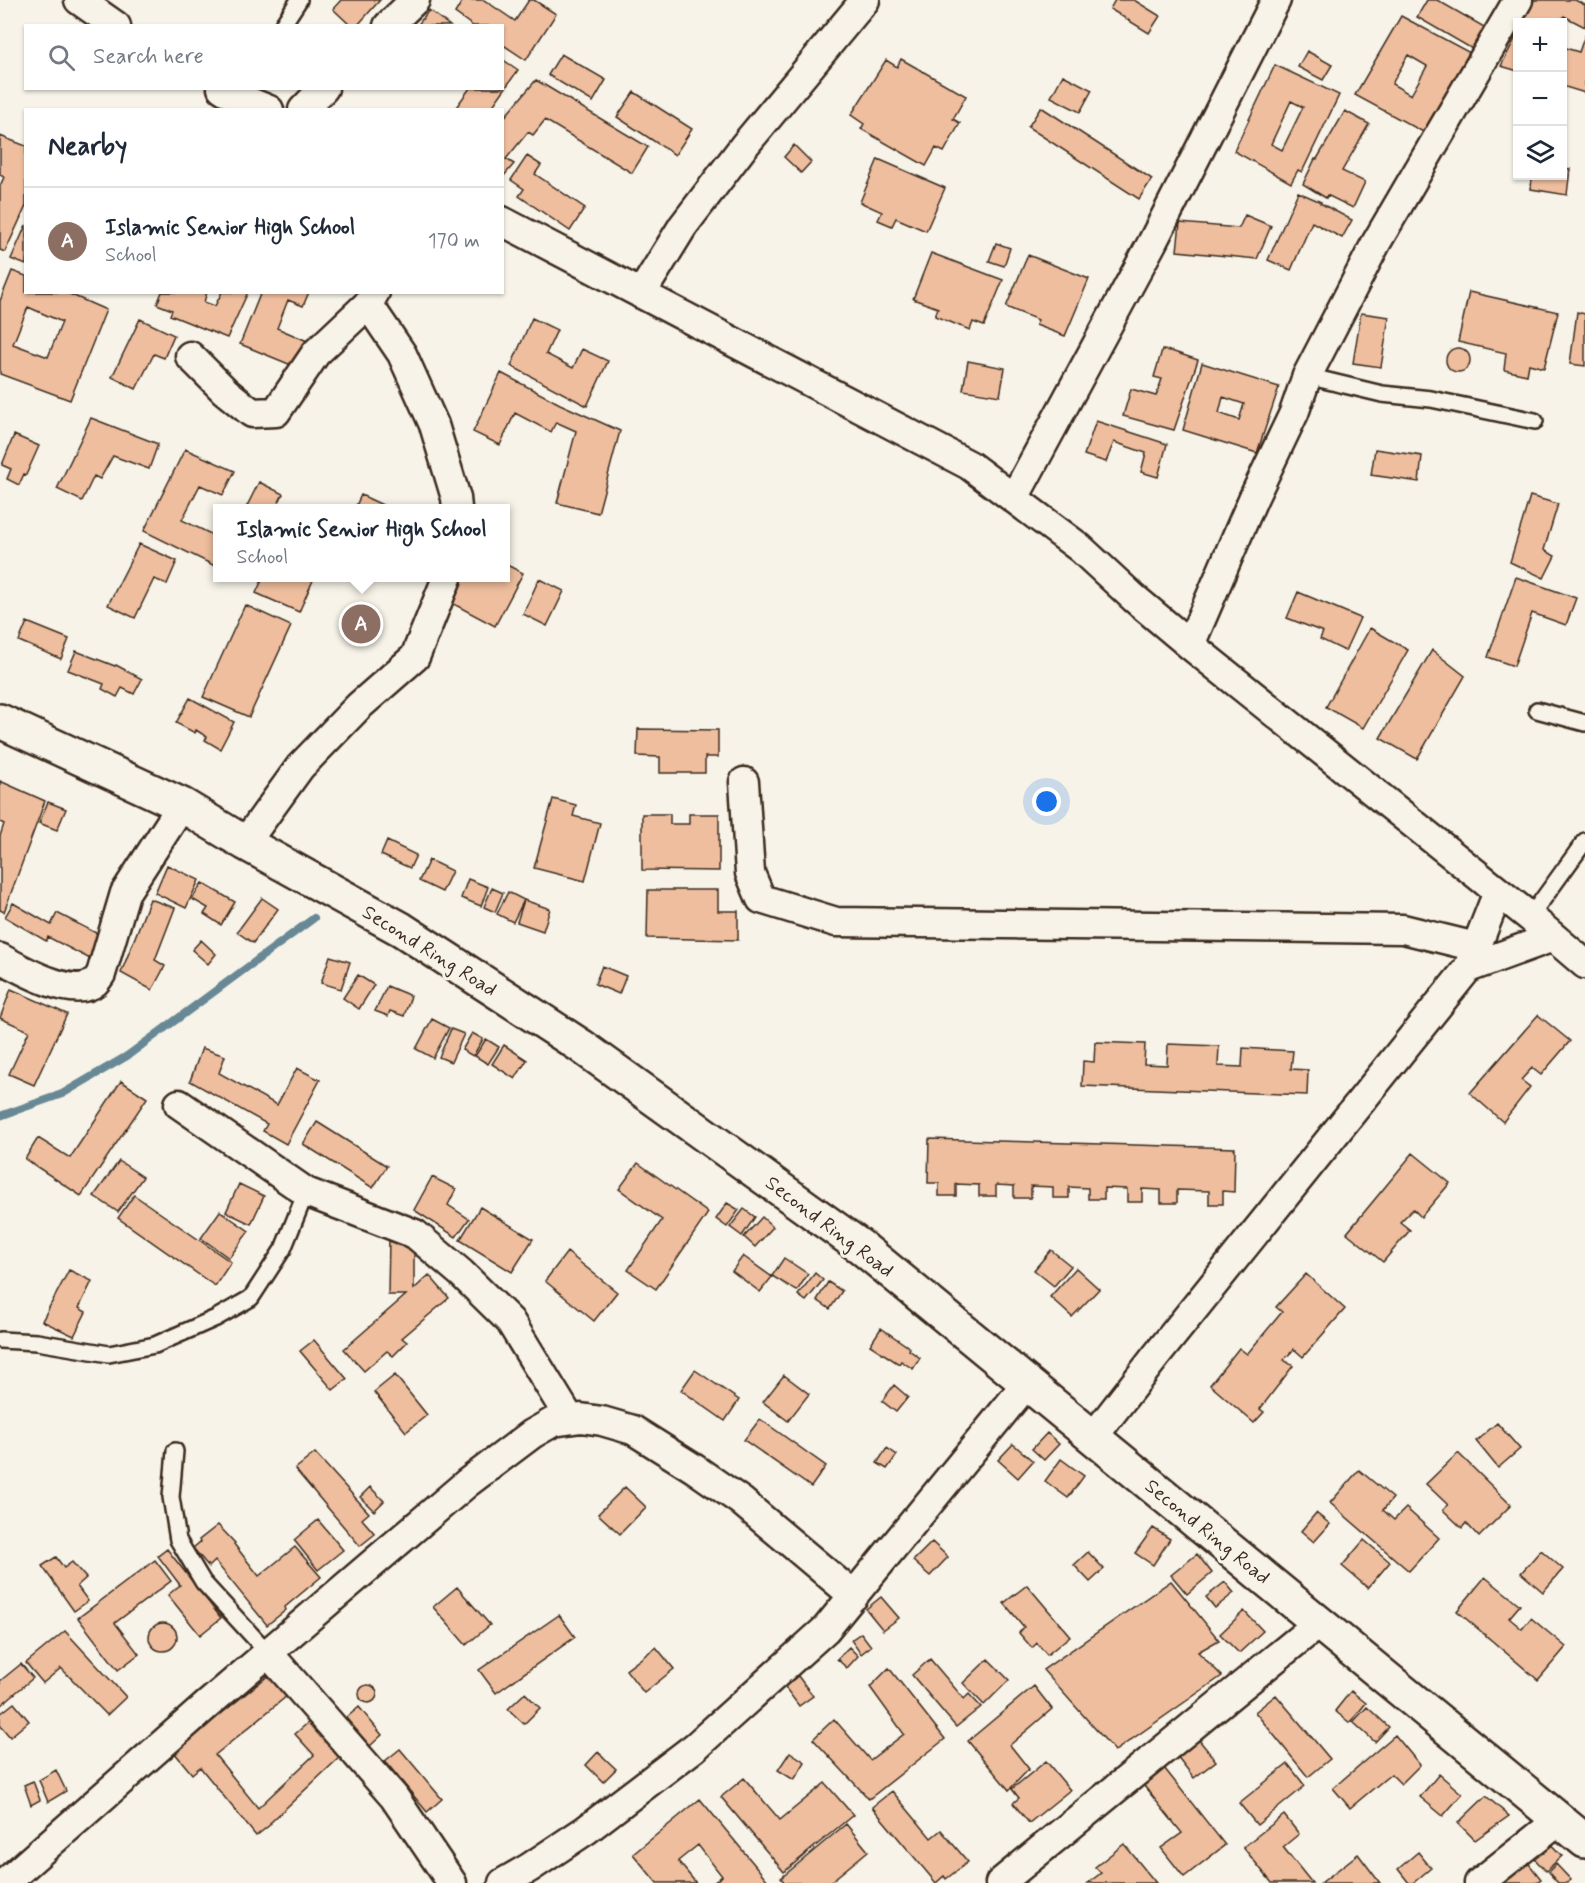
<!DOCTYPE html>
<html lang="en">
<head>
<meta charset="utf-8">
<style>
	:root { --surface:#fff; --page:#f2f2f3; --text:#1f2937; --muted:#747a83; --line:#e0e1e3; --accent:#0b8043 }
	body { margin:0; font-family:Mynerve,sans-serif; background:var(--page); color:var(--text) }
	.controls { position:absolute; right:18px; top:18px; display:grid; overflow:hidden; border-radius:0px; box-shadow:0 2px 4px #0004 }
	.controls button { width:54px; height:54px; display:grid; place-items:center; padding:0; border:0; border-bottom:2px solid var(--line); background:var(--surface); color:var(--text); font:30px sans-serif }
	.you { position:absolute; left:1047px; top:802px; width:21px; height:21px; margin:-15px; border:4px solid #fff; border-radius:50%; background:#1a73e8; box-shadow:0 0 0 9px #1a73e833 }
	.badge { display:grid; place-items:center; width:39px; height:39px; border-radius:50%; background:var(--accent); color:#fff; font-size:20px; font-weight:700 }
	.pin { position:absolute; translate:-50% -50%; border:3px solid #fff; box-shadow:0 2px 6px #0006 }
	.popup { position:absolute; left:213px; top:504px; width:297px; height:78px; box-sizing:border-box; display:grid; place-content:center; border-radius:0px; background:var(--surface); filter:drop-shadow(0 2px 4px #0005); font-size:20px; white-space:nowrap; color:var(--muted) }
	.popup b { font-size:22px; color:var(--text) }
	.popup::after { content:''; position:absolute; left:50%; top:100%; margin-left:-12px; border:12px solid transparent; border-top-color:var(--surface) }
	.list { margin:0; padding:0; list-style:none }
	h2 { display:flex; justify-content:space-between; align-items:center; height:78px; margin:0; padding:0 24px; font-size:26px }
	h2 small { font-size:20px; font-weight:400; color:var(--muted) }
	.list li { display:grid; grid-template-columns:39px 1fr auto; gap:18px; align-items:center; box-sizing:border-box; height:108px; padding:0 24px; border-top:2px solid var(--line) }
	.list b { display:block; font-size:22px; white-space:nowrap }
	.list p { margin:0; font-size:20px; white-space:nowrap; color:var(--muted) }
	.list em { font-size:20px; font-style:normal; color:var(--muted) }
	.icon { flex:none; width:33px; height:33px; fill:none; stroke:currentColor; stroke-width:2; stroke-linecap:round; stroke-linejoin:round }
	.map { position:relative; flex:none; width:1585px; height:1883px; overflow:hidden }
	.search { position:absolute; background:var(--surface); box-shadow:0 2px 4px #0004; left:24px; top:24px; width:480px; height:66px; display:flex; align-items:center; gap:15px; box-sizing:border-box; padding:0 21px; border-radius:0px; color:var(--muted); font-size:22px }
	.panel { position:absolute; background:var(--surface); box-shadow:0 2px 4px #0004; left:24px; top:108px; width:480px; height:186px; border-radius:0px }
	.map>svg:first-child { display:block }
</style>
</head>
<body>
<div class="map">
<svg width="1585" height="1883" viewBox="0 0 1585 1883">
	<rect width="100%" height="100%" fill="#f7f3e8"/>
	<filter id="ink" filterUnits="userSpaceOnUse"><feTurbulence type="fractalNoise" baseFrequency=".0167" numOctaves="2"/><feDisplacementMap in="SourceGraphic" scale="12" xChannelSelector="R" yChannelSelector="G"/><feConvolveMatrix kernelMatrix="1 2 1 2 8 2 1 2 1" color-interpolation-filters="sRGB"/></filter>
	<g filter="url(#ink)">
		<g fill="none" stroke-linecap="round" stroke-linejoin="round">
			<path stroke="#678895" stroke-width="8" d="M0,1116L62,1094L127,1056L314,918"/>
		</g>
		<path fill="#eebe9e" stroke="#3b2a1e" stroke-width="1.5" fill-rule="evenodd" d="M341,0H380L357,26H351L333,9Z
			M463,0H484L515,21L529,0H534L556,14L526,60L502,44V26H473L455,13Z
			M1115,0H1134L1160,16L1149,33L1110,9Z
			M1427,0H1437L1486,28L1474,50L1417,17Z
			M1533,0H1575L1585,5V27L1564,16L1560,22H1523Z
			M429,10L450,26H417Z
			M1401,16L1472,54L1427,134L1355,95ZM1408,55L1427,66L1411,95L1392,84Z
			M1518,33V71L1501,66Z
			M1585,35V93L1562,86V47L1579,52Z
			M1307,51L1332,65L1323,80L1298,67Z
			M561,54L606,80L593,102L548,75Z
			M502,59L518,70L490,110H454L470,88H502Z
			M901,59L966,96L953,119L960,123L944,152L936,148L926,166L861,129L864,124L851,115L886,60L897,67Z
			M1275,65L1339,95L1302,172L1298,170L1291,183L1234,151ZM1291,101L1303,107L1282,150L1271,144Z
			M1063,75L1092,90L1080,112L1051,97Z
			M536,80L648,147L632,173L545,120L533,135L528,132L506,159L514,164L502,178V120Z
			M634,92L692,129L675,155L617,117Z
			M1041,107L1152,179L1139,199L1028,127Z
			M1345,111L1369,124L1342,171L1365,182L1353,208L1327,195L1326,198L1303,184L1315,159H1317Z
			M0,136L26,146V206L5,252L0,250V186L4,177L0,175Z
			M794,145L811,162L801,173L784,157Z
			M527,156L541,165L535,174L585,208L570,231L519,196L524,189L511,180Z
			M878,159L945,188L926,231L896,218L892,226L878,220L882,212L860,202Z
			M1562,168L1570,169L1567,195L1531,189L1532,176H1562Z
			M1298,192L1321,202L1320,203L1352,220L1342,238L1312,222L1291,270L1268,260Z
			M1245,215L1271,226L1257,259L1177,251L1180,223L1239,228Z
			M26,225V265L11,259Z
			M996,243L1010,248L1004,266L989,261Z
			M931,253L1003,280L984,326L973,322L970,330L935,316L938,308L913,299Z
			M1028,255L1089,279L1065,336L1036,325L1038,320L1006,307Z
			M12,271L26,276V292H65L106,310L70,400L0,374V301ZM28,307L62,322L48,357L13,344Z
			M162,292H207L204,302L215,306L222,292H248L227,338L170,315L172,310L157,304Z
			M261,292H309L303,306L288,300L277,328L312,343L301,369L240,344Z
			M1469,292L1558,312L1544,368L1529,364L1527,375L1504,370L1506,353L1458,342Z
			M1577,312L1585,314V366L1570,364Z
			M1361,313L1389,317L1381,367L1353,363Z
			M532,318L557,330L546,354L573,368L582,349L608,361L587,406L511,366Z
			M140,319L174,335L164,358L154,354L136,389L112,377Z
			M1446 360a12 12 0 1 1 24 0a12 12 0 1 1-24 0Z
			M1162,350L1171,351L1198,360L1174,430L1123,416L1131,389L1156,396L1162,379L1154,377Z
			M968,361L1005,368L1000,396L963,390Z
			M1202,363L1279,387L1257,453L1183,430ZM1223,397L1244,404L1239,420L1219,413Z
			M501,373L560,404L620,431L598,513L557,503L576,431L556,422L551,432L515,413L500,445L473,432Z
			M91,418L158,444L149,469L113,456L100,479L94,476L82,501L57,489Z
			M1096,421L1167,444L1158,477L1141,472L1146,453L1114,442L1106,462L1084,455Z
			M14,435L39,446L26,475L24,474L19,485L7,479L11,469L2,465Z
			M185,449L235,471L223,495L200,485L182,520L217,537V567L144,531Z
			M1375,449L1422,456L1419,482L1371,475Z
			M259,482L283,494L276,508H246Z
			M361,495L389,508H355Z
			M1530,496L1558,504L1544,550L1555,556L1544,578L1510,562Z
			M139,544L177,561L167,584L154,579L135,618L108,605Z
			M505,564L523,573L495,626L446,600L458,578H505Z
			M1516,577L1576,598L1566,625L1532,613L1514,666L1488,657Z
			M263,578H314L299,612L256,593Z
			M539,579L564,591L547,626L523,614Z
			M1298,592L1360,618L1345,651L1320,639L1323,632L1287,618Z
			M245,605L291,626L249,717L203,697Z
			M27,622L69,639L61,659L19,641Z
			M1370,628L1408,650L1363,728L1326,707Z
			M1432,650L1465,676L1417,759L1380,738Z
			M76,651L115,666L116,665L142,679L134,694L122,688L117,697L102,689L104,684L68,670Z
			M190,698L234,722L220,749L205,740L207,737L196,730L195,733L176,723Z
			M638,729L718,730V757H705V773H660V757L637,756Z
			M0,781L45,801L4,912L0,910V836L4,824L0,822Z
			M553,799L576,805L573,816L600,823L585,881L534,868Z
			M48,802L66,809L57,830L39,823Z
			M642,814H670V824H689V814H719V871L642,870Z
			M387,841L416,855L410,868L381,855Z
			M429,860L452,871L442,892L419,881Z
			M167,865L199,880L186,908L155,893Z
			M468,879L488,887L481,906L461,898Z
			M202,883L235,902L221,925L204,914L208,908L192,899Z
			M492,888L503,893L495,912L484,907Z
			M648,890H718V911H738V940L647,938Z
			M508,892L524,900L513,922L497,914Z
			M262,898L278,909L253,943L237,932Z
			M150,899L175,908L155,960L165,966L152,990L121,973Z
			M524,900L550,909L543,931L517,922Z
			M13,903L51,925L57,913L104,937L92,960L48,937L46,941L5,917Z
			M201,940L216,954L208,964L192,950Z
			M330,956L350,962L341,989L321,983Z
			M602,966L626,976L619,994L595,984Z
			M358,975L374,985L359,1009L343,998Z
			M387,986L411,996L404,1016L390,1011L388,1016L375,1011Z
			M11,989L67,1014L34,1085L9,1074L29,1031L0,1018Z
			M1538,1015L1570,1041L1541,1075L1532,1068L1521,1080L1530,1087L1503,1122L1470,1093Z
			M432,1019L449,1028L433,1058L416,1049Z
			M451,1029L464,1034L451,1062L439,1057Z
			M472,1033L483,1039L473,1056L462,1050Z
			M486,1039L499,1047L488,1064L475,1056Z
			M1095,1042L1145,1044L1144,1064L1167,1065L1168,1044L1219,1046L1218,1066L1242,1067L1243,1048L1293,1051L1291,1069L1308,1070L1307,1095L1082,1086L1083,1061L1094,1062Z
			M504,1045L527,1060L515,1079L492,1064Z
			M202,1048L225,1056L219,1073L277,1105L297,1068L320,1080L286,1144L263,1131L267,1124L190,1081Z
			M121,1081L147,1098L81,1196L25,1159L38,1138L70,1158Z
			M317,1122L387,1166L373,1188L303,1144Z
			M929,1139L1235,1148L1234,1192L1223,1191V1204H1209V1191L1177,1190V1203H1161V1190L1142,1189V1202H1127V1189L1104,1188V1199H1088V1188L1069,1187V1198H1053V1187L1031,1186V1198H1014V1186L996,1185V1196H979V1185L956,1184V1196H939V1183H928Z
			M1413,1153L1450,1183L1421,1217L1413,1209L1400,1222L1410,1230L1383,1262L1347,1233Z
			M119,1161L143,1177L118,1212L94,1196Z
			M638,1163L708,1213L656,1289L628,1270L662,1220L619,1189Z
			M432,1177L456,1189L448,1205L469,1219L456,1237L414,1210Z
			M239,1184L264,1196L251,1224L226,1212Z
			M134,1195L231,1262L215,1286L118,1218Z
			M727,1203L739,1210L727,1227L716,1219Z
			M480,1207L533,1239L512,1272L460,1240Z
			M744,1209L755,1217L742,1236L730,1227Z
			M220,1211L249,1231L229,1258L201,1238Z
			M762,1217L773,1227L755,1247L744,1237Z
			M389,1237L414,1238V1289L429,1275L449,1298L402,1338L407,1342L393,1356L387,1351L364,1371L344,1349L406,1295H388Z
			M1051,1250L1071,1266L1054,1286L1034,1270Z
			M567,1252L617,1292L594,1321L545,1281Z
			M743,1256L772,1277L760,1292L732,1271Z
			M784,1258L808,1274L797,1291L772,1276Z
			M1076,1268L1099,1289L1072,1317L1050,1297Z
			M69,1270L92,1281L79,1308L86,1312L74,1336L42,1321Z
			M815,1273L823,1280L806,1301L798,1295Z
			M1306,1274L1345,1309L1303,1357L1294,1349L1284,1360L1293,1366L1260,1409L1264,1412L1254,1423L1210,1385L1239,1348L1247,1354L1282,1312L1276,1307Z
			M828,1282L842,1291L830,1309L817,1300Z
			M881,1328L910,1348L909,1350L920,1358L913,1369L901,1361L899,1364L870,1345Z
			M314,1340L347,1379L333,1390L300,1351Z
			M695,1370L739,1400L725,1421L681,1390Z
			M395,1375L427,1415L406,1432L374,1392Z
			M784,1375L809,1394L788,1421L763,1402Z
			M894,1385L908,1397L896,1412L882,1401Z
			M760,1419L826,1466L811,1487L744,1440Z
			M1497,1423L1520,1449L1498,1468L1476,1441Z
			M1047,1433L1059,1444L1044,1460L1032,1449Z
			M1013,1444L1033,1461L1018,1478L998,1460Z
			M887,1448L897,1455L887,1469L877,1463Z
			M315,1453L369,1513L362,1519L375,1534L360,1546L295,1469Z
			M1458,1453L1511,1505L1479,1537L1466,1523L1462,1528L1443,1510L1448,1505L1426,1484Z
			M1061,1459L1084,1476L1068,1498L1045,1481Z
			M1359,1470L1393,1498L1383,1510L1394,1520L1406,1508L1439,1538L1409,1571L1330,1503Z
			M370,1487L384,1501L374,1511L360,1497Z
			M625,1487L646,1507L620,1534L598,1514Z
			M1316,1513L1330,1524L1314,1542L1301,1531Z
			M318,1520L343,1550L318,1570L294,1540Z
			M218,1525L235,1543L234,1544L259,1576L295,1547L321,1577L285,1607L286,1610L267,1625L215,1561L209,1567L193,1548L200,1542L199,1540Z
			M1153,1528L1170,1539L1153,1565L1135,1553Z
			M1364,1540L1390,1562L1368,1588L1342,1566Z
			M932,1542L948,1557L930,1576L913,1561Z
			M167,1549L221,1618L200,1635L168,1595L180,1585L158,1556Z
			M1541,1550L1563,1569L1543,1592L1521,1573Z
			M1088,1552L1104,1569L1090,1582L1074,1565Z
			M1197,1554L1212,1573L1187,1594L1171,1575Z
			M56,1557L64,1568L72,1562L86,1578L77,1586L88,1601L74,1611L42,1566Z
			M155,1560L171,1581L115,1623L139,1654L118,1670L78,1618Z
			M1485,1577L1520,1605L1509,1618L1522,1629L1531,1618L1566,1647L1538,1680L1457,1611Z
			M1171,1581L1219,1640L1198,1652L1222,1676L1115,1751L1043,1670Z
			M1225,1582L1234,1593L1215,1608L1206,1597Z
			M1027,1585L1070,1636L1047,1655L1037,1643L1032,1648L1019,1633L1024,1627L1004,1603Z
			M457,1587L490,1625L466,1645L433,1607Z
			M881,1597L899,1618L883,1630L866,1609Z
			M1244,1611L1263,1631L1239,1653L1220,1634Z
			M559,1615L575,1637L496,1693L479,1670Z
			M149 1637a14 14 0 1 1 28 0a14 14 0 1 1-28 0Z
			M65,1631L126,1697L107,1715L61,1668L43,1683L26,1663Z
			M861,1633L871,1646L861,1654L851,1640Z
			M656,1647L674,1669L644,1693L626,1670Z
			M849,1647L858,1656L847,1668L837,1659Z
			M930,1659L964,1699L969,1694L981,1707L956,1727L912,1675Z
			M988,1659L1009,1680L984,1705L963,1683Z
			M21,1664L33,1678L0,1706V1681Z
			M889,1668L945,1739L869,1799L813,1739L834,1719L870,1760L904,1734L870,1687Z
			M269,1675L287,1696L215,1755L258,1808L314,1755L295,1734L310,1721L341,1756L270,1823L271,1824L256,1836L200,1767L192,1774L174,1752Z
			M798,1676L813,1696L799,1706L784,1686Z
			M359 1694a9 9 0 1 1 18 0a9 9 0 1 1-18 0Z
			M1034,1686L1052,1709L1010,1745L1029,1769L1009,1790L968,1741Z
			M1351,1691L1366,1703L1350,1723L1335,1711Z
			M525,1693L540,1708L524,1724L508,1709Z
			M1276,1695L1330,1759L1308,1777L1255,1712Z
			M14,1703L29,1721L10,1737L0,1725V1714Z
			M359,1707L382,1735L370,1746L346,1718Z
			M1367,1707L1389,1727L1375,1742L1353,1722Z
			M1191,1730L1216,1761L1194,1778L1170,1747Z
			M1395,1735L1420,1765L1401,1784L1391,1774L1350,1808L1333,1788Z
			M400,1749L442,1799L427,1812L385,1761Z
			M598,1752L616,1769L603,1782L586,1765Z
			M790,1752L805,1762L794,1780L778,1770Z
			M1157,1759L1225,1845L1184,1877L1161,1848L1182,1833L1136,1776Z
			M1046,1761L1070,1790L1029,1823L1013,1803L1019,1798L1012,1789Z
			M1288,1764L1305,1786L1257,1825L1239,1803Z
			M56,1770L66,1791L48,1802L39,1780Z
			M1439,1774L1462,1794L1443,1816L1420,1797Z
			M744,1778L780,1820L825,1783L853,1815L784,1872L721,1797Z
			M33,1781L40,1800L31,1805L24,1785Z
			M892,1791L931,1838L941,1830L968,1862L946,1879L944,1876L936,1883L872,1807Z
			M1486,1796L1509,1816L1475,1840L1458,1823Z
			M700,1799L768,1881L766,1883H713L722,1876L698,1845L678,1861L696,1883H657L633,1854Z
			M1284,1815L1299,1834L1283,1847L1312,1883H1272L1243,1847Z
			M846,1824L868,1851L829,1883H785L781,1878Z
			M1545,1838L1562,1856L1546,1871L1529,1853Z
			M1124,1844L1156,1883H1088L1101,1873L1095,1867Z
			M1418,1852L1431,1868L1413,1883H1409L1398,1869Z
			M1358,1854L1380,1883H1321Z
			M1522,1855L1541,1879L1535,1883H1486Z
			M1556,1864L1571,1880L1567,1883H1558L1548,1872Z"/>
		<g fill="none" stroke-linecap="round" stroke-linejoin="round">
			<defs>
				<path id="service" d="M282,26L299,0
					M1307,376L1382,394L1431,399L1535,421
					M1537,710L1585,723
					M1530,917L1585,841
					M0,1340L37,1342L109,1354L155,1345L216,1318L251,1298L283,1249L306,1192
					M175,1451L171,1497L178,1540L203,1582L269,1654"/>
				<path id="minor" d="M79,0L116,26
					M388,26L415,0
					M222,88L233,95L269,110
					M303,110L324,88
					M502,221L969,465L1080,548L1134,598L1190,645L1530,917L1585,964
					M375,292L368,304L402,354L434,425L456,498L457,508
					M641,294L683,226L744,146L865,0
					M190,356L225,391L252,413L276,412L316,353L368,304
					M1014,498L1152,243L1276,0
					M1190,645L1253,499L1294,413L1307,376L1376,243L1518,0
					M744,782L750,873L761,899L836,922L1403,929L1476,947
					M245,843L300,767L359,706L415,657L447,578
					M0,958C20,969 74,1000 95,982C97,980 99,977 101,974L125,893L182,805
					M1468,968L1553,937
					M179,1104L306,1192L415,1234L461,1273L510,1321L570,1419
					M1094,1436L1156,1356L1468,968L1498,892
					M269,1654L394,1797L452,1883
					M5,1883L207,1705L467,1483L532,1434L553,1422L581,1418L602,1421L633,1430L695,1469L741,1501L854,1596
					M503,1883L529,1868L586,1830L695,1747L826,1629L1028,1382
					M1000,1883L1320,1622
					M1479,1883L1559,1820"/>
				<path id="secondary" d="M0,721L182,805L245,843L401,929L581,1046L861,1247L1585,1841"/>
			</defs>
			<use href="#service" stroke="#3b2a1e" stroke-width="20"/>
			<use href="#minor" stroke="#3b2a1e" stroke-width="33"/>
			<use href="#secondary" stroke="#3b2a1e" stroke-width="38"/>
			<use href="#service" stroke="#f7f3e8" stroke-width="15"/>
			<use href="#minor" stroke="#f7f3e8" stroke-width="28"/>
			<use href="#secondary" stroke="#f7f3e8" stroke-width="33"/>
		</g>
	</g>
	<g text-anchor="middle" stroke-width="6" stroke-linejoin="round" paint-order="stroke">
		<g font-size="20" fill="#3b2a1e" stroke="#f7f3e8">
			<text transform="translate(430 950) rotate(32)" y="7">Second Ring Road</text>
			<text transform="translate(830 1226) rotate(37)" y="7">Second Ring Road</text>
			<text transform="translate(1208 1531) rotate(39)" y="7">Second Ring Road</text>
		</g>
	</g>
</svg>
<div class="controls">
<button>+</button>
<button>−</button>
<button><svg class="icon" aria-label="layers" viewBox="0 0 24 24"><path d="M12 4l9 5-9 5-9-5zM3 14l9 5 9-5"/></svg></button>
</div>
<div class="you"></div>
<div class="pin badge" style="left:361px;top:624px;background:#8d6e63">A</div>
<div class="popup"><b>Islamic Senior High School</b>School</div>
<div class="search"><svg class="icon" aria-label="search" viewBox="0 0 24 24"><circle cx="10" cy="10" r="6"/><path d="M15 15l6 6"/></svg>Search here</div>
<section class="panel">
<h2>Nearby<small></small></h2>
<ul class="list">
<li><span class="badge" style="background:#8d6e63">A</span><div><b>Islamic Senior High School</b><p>School</p></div><em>170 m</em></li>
</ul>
</section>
</div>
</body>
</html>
